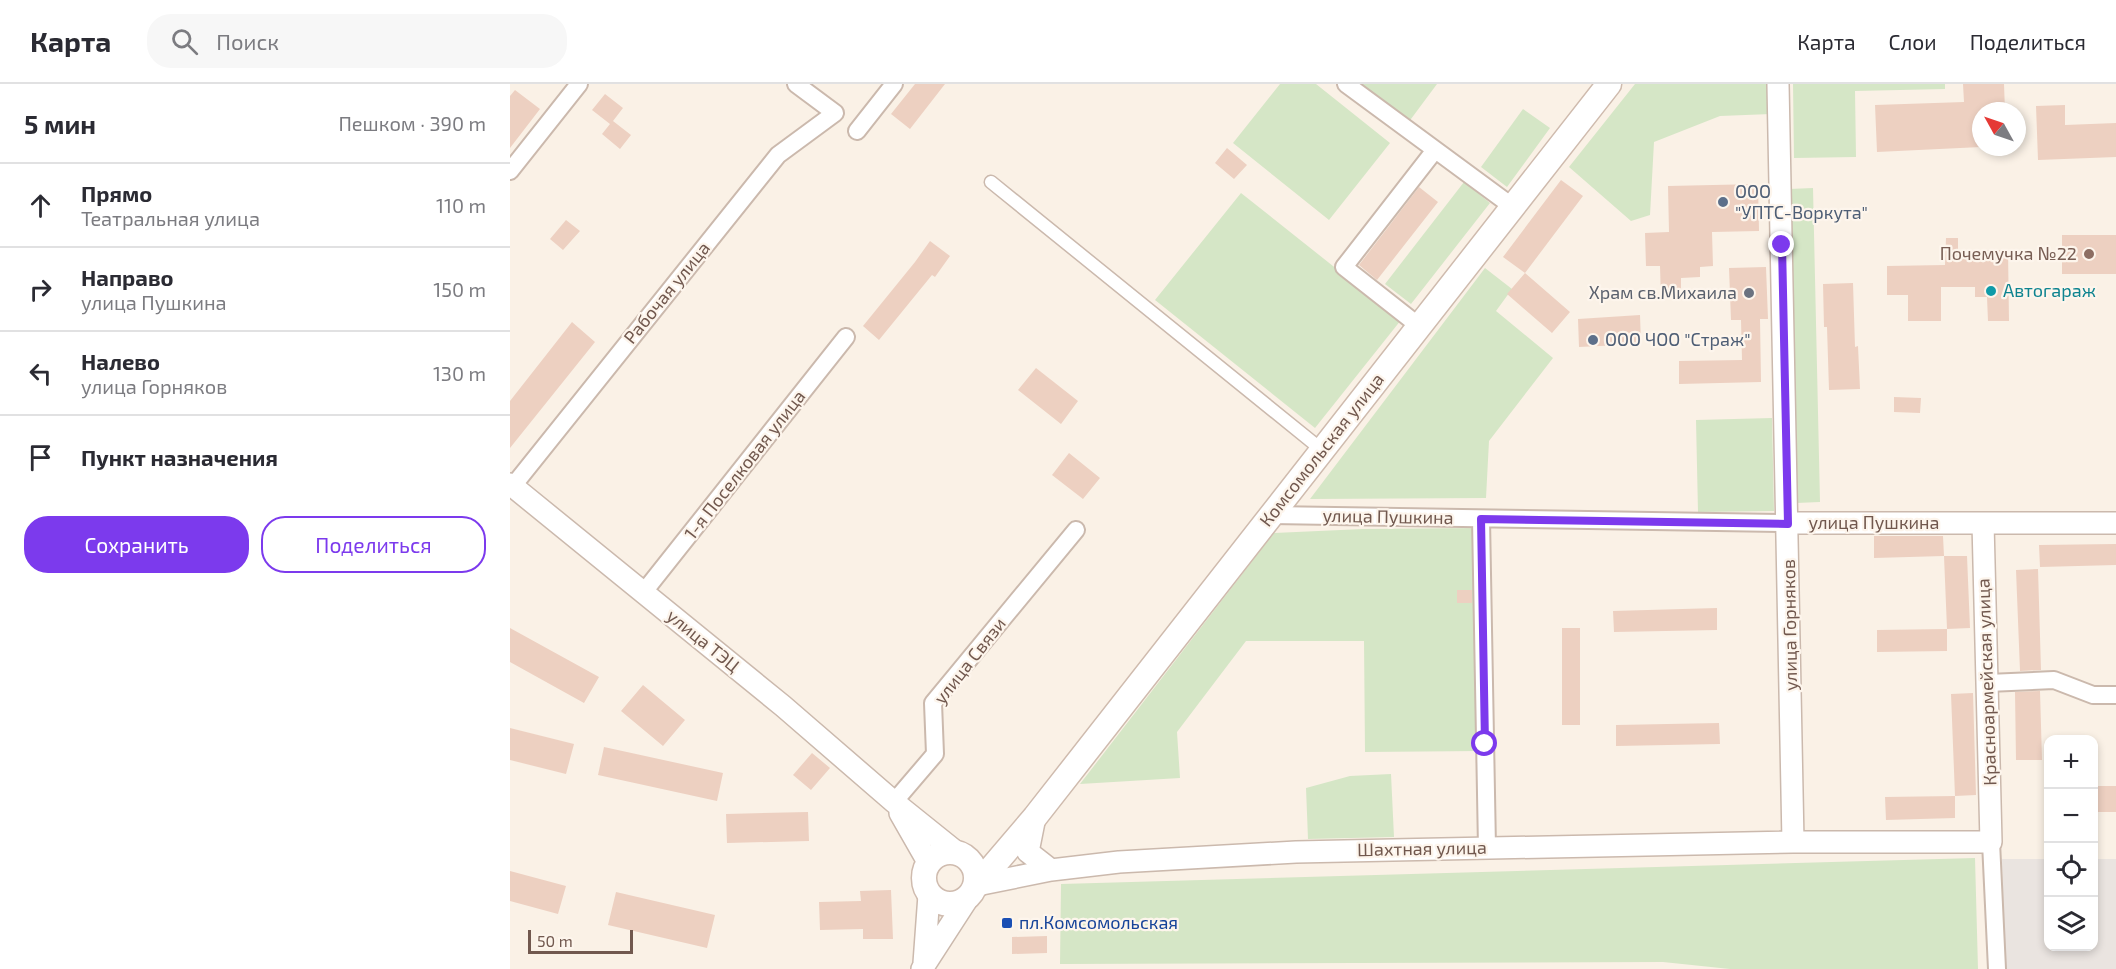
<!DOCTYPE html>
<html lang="ru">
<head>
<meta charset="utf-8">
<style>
	:root { --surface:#fff; --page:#f7f7f7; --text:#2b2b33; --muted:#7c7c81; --line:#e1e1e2; --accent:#7c3aed }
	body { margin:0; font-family:"Exo 2",sans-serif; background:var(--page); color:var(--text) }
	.controls { position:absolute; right:18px; bottom:18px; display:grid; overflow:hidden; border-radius:12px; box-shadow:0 3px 9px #0003 }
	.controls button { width:54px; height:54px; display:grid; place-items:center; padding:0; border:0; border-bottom:2px solid var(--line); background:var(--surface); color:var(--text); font:30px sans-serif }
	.compass { position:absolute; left:1462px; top:18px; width:54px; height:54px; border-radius:50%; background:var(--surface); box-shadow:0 3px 9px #0003; rotate:310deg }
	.scale { position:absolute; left:18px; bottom:15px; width:105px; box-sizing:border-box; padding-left:6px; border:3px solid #71584e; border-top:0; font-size:16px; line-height:21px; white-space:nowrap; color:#71584e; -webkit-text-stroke:4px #fdf5ec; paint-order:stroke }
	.stop { position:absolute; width:18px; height:18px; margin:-14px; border:4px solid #7c3aed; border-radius:50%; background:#fff }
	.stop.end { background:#7c3aed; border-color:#fff; box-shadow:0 2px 6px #0008 }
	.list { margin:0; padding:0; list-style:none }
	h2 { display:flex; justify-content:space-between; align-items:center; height:78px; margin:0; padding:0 24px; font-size:26px }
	h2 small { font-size:20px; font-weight:400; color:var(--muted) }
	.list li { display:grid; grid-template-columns:39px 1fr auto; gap:18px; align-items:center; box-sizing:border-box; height:84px; padding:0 24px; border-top:2px solid var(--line) }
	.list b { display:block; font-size:22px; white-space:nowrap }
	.list p { margin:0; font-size:20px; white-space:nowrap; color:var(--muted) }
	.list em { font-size:20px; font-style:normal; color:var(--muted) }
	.actions { display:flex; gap:12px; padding:18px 24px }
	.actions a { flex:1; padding:14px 0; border:2px solid var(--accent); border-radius:24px; text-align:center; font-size:21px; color:var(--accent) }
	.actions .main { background:var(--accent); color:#fff }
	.icon { flex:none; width:33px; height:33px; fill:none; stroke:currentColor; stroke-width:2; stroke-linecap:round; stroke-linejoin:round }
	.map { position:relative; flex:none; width:1606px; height:885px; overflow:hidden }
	header { display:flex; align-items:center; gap:36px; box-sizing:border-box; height:84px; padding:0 30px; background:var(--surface); border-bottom:2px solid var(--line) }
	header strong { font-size:28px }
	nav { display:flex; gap:33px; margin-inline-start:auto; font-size:21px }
	.search { width:420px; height:54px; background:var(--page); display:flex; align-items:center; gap:15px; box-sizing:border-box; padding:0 21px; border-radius:24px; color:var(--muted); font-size:22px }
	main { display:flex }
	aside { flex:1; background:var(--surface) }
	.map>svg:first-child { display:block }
</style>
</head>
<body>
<header>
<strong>Карта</strong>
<div class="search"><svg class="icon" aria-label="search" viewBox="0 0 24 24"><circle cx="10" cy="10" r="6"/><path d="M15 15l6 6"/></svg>Поиск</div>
<nav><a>Карта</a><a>Слои</a><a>Поделиться</a></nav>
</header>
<main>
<aside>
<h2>5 мин<small>Пешком · 390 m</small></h2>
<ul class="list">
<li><svg class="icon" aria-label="ahead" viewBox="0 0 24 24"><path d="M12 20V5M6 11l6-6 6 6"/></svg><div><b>Прямо</b><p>Театральная улица</p></div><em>110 m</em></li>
<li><svg class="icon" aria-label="right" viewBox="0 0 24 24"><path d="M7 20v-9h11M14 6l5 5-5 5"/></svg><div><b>Направо</b><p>улица Пушкина</p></div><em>150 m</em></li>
<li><svg class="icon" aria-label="left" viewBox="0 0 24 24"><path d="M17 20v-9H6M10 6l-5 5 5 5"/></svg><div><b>Налево</b><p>улица Горняков</p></div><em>130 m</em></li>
<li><svg class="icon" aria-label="arrive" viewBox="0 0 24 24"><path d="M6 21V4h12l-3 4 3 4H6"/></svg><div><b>Пункт назначения</b></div></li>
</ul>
<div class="actions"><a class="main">Сохранить</a><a>Поделиться</a></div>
</aside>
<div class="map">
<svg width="1606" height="885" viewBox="0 0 1606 885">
	<rect width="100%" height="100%" fill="#faf1e6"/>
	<path fill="#eae4e0" d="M1492,775H1538V862H1584V775H1606V885H1494Z"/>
	<path fill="#d5e6c6" d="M770,0H806L880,59L819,136L723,59Z
		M846,0H927L898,39Z
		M1125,0H1259L1261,30L1210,32L1144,58L1140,131L1121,137L1059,83Z
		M1283,0H1435V5L1345,7L1346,73L1284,74Z
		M1013,25L1040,44L997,103L971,83Z
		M954,98L980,119L901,220L875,200Z
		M1303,104L1310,418L1286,419L1279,105Z
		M731,109L891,236L805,344L645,216Z
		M975,184L1002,205L986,227L1043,274L979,357L976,414L800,415Z
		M1262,334L1264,427L1188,428L1186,336Z
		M968,444L970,667L855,668L854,557H736L667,648L670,694L570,700L764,449L853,445Z
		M881,690L884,753L798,755L796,704L840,692Z
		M1465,774L1468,885H1220L1153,878L550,880L551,800Z"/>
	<path fill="#edd0c1" d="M405,0H435L400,45L381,30Z
		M1453,0H1494L1495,27H1471V63L1367,68L1365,21L1454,18Z
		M5,6L30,25L0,64V12Z
		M95,10L113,24L103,37L121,51L110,65L92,50L100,40L82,26Z
		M1555,21V41L1606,39V73L1528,76L1526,22Z
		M717,64L737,81L724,95L705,79Z
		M1051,96L1073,112L1015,189L993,173Z
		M1248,100L1249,147L1202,148L1203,182L1190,183V193L1171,194V214L1151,215L1150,182H1136L1135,149L1159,148L1158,102Z
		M909,103L928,118L867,196L849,181Z
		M56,136L70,147L53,166L40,155Z
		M1552,151H1606V190H1552Z
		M1436,154H1448V167L1498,166L1499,237H1478L1477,213H1465V203H1431V237H1398V211H1377V182L1435,181Z
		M420,157L440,172L425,193L422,191L369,256L353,242L405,178Z
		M1256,183L1258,235H1250L1251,298L1169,300V277L1232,276L1231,236H1221L1219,184Z
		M1015,189L1060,228L1042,249L997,210Z
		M1343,199L1345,263L1348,262L1350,305L1319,306L1317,243H1314L1313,200Z
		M1130,231L1131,260L1069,263L1068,235Z
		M62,238L85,258L0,364V317Z
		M526,284L568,317L551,340L508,306Z
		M1384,313L1411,314L1410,329L1384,328Z
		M559,369L590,394L573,415L542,391Z
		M1364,452H1433L1434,472L1364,474Z
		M1606,460V481L1530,483L1529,461Z
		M1434,472H1457L1460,544L1437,545Z
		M1528,485L1531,586L1510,587L1506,486Z
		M947,506H962V519H947Z
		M1207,524V546L1104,548L1103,527Z
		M0,544L89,593L74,619L0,578Z
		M1052,544H1070V641H1052Z
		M1437,545V567L1367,568V546Z
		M133,601L175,636L153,662L111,627Z
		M1530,607L1532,676H1506L1505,608Z
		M1463,609L1466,711L1445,712L1441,610Z
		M1209,639L1210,660L1106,662V641Z
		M0,644L64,660L56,690L0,676Z
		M94,663L213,689L207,717L88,691Z
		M302,669L320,684L301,706L283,691Z
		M1584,702H1606V728H1584Z
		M1445,712V734L1376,736L1375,713Z
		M298,728L299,757L217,759L216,730Z
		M0,787L56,802L48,830L0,817Z
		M381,806L383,855H353V845L310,846L309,818L351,817L350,807Z
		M106,808L205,831L197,864L98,841Z
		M537,852V869L502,870V853Z"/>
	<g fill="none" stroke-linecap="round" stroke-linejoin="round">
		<defs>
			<path id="pedestrian" d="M481,98L812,366"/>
			<path id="minor" d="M836,0L1003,123
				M347,47L384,0
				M0,87L69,0
				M909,242L834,183L925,66
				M3,402L268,71L325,29L286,0
				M761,431L1278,439
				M971,435L977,764
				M133,509L336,253
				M1478,599L1544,596L1583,611H1606
				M384,718L425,670L423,619L566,446
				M1481,758L1487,885"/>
			<path id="tertiary" d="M1268,0L1283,758
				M0,400L273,622L384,718L445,767
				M1278,439H1606
				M390,729L418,778
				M525,733L518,768L541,786
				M467,801L541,786L609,778L786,768L1283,758H1481L1473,439
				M414,879L419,811
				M412,885L456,817"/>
			<path id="secondary" d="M414 794a26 26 0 1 1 52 0a26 26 0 1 1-52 0Z
				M467,801L525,733L1099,0"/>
		</defs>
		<use href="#pedestrian" stroke="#cbb9ad" stroke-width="15"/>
		<use href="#minor" stroke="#cbb9ad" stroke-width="20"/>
		<use href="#tertiary" stroke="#cbb9ad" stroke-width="24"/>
		<use href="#secondary" stroke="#cfbbae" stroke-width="27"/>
		<use href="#pedestrian" stroke="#fff" stroke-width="12"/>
		<use href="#minor" stroke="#fff" stroke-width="16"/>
		<use href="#tertiary" stroke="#fff" stroke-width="21"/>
		<use href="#secondary" stroke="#fff" stroke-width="24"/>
	</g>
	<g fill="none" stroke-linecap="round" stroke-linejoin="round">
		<path stroke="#7c3aed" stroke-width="8" d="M975,660L971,435L1278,440L1272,161"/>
	</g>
	<g fill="#5c6f8a" stroke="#fdf5ec" stroke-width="2">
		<circle cx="1213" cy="118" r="6"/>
		<circle cx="1083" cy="256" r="6"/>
	</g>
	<circle fill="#8d6e63" stroke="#fdf5ec" stroke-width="2" cx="1579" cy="170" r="6"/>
	<circle fill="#0f9aa8" stroke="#fdf5ec" stroke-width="2" cx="1481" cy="207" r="6"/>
	<circle fill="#6b7280" stroke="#fdf5ec" stroke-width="2" cx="1239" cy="209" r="6"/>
	<rect fill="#1a4fb4" stroke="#fdf5ec" stroke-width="2" x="491" y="833" width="12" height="12" rx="3"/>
	<g text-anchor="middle" stroke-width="4.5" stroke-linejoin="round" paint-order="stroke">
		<g font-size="18" fill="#4e5e75" stroke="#fdf5ec" text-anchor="start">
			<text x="1225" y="114">ООО<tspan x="1225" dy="21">"УПТС-Воркута"</tspan></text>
			<text x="1095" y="262">ООО ЧОО "Страж"</text>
		</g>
		<g font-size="18" fill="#785e54" stroke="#fdf5ec" text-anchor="end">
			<text x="1567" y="176">Почемучка №22</text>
		</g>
		<g font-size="18" fill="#0d838f" stroke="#fdf5ec" text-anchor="start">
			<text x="1493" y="213">Автогараж</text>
		</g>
		<g font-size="18" fill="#71584e" stroke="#fdf5ec">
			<text transform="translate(157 209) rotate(-51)" y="6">Рабочая улица</text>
			<text transform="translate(812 366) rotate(-52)" y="6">Комсомольская улица</text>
			<text transform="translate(235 381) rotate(-52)" y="6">1-я Поселковая улица</text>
			<text transform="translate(878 433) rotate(1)" y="6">улица Пушкина</text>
			<text x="1364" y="445">улица Пушкина</text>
			<text transform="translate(1280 541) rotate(-91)" y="6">улица Горняков</text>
			<text transform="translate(193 557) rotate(39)" y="6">улица ТЭЦ</text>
			<text transform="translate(460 577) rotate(-52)" y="6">улица Связи</text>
			<text transform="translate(1477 598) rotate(-92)" y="6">Красноармейская улица</text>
			<text transform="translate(912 765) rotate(-1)" y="6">Шахтная улица</text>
		</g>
		<g font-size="18" fill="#5b616d" stroke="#fdf5ec" text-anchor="end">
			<text x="1227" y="215">Храм св.Михаила</text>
		</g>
		<g font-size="18" fill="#164399" stroke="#fdf5ec" text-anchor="start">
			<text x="509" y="845">пл.Комсомольская</text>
		</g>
	</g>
</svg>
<div class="controls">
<button>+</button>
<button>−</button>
<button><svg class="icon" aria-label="locate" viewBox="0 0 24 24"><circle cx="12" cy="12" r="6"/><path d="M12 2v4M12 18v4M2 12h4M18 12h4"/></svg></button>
<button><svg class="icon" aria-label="layers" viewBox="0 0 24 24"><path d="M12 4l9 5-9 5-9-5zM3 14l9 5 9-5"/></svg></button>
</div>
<svg class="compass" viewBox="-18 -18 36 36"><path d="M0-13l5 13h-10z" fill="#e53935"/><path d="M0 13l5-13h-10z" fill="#7c7c81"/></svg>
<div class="scale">50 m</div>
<div class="stop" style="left:975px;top:660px"></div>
<div class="stop end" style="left:1272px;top:161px"></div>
</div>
</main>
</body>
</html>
